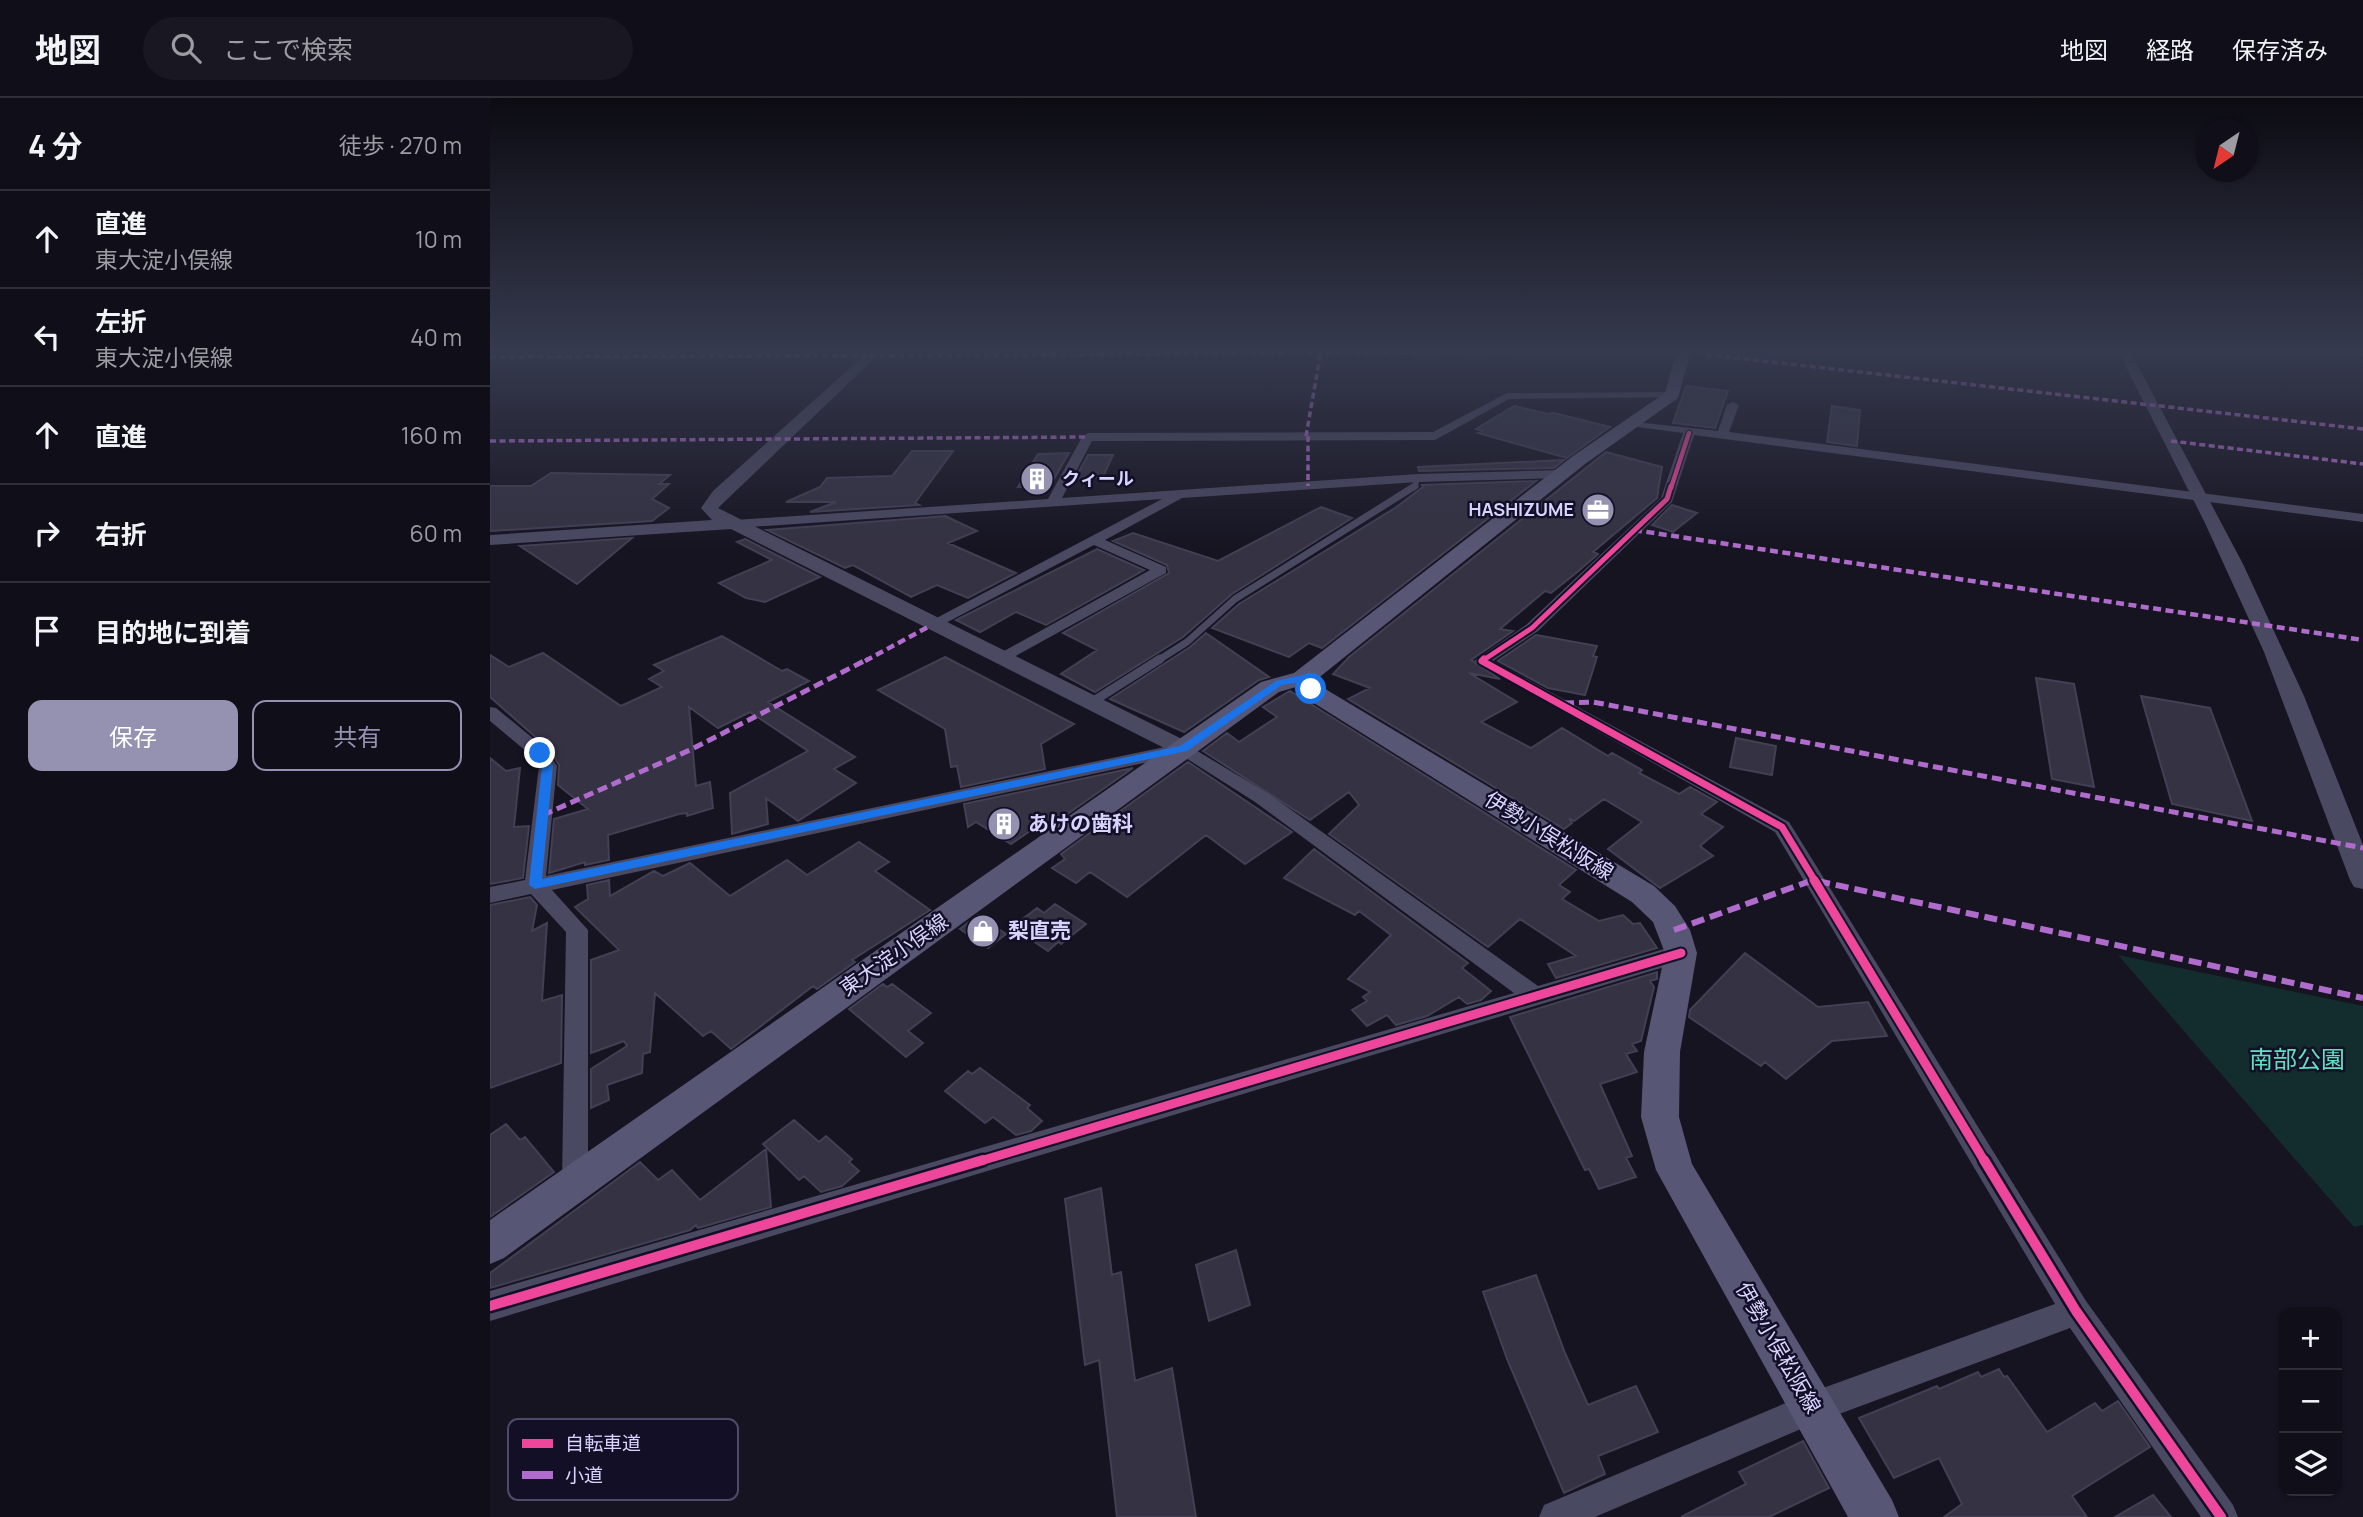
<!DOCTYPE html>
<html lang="ja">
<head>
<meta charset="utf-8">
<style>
	:root { --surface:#100f19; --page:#191822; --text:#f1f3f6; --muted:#9c9ca2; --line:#302f38; --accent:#9591b1 }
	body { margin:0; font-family:Manrope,"Noto Sans JP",sans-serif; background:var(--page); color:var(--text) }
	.controls { position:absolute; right:21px; bottom:21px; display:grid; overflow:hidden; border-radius:14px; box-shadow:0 2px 5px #0004 }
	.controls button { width:63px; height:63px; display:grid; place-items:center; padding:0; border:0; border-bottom:2px solid var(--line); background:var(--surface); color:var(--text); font:35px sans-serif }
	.compass { position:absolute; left:1705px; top:21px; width:63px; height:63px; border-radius:50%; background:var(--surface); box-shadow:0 2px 5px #0004; rotate:215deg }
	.stop { position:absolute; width:21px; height:21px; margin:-16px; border:5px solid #1a73e8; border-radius:50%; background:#fff }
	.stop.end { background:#1a73e8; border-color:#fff; box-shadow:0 2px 7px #0008 }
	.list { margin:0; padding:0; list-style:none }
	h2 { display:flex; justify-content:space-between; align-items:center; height:91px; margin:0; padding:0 28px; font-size:30px }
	h2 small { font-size:23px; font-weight:400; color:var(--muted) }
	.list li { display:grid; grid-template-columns:46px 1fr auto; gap:21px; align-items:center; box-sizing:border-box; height:98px; padding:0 28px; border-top:2px solid var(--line) }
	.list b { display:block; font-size:26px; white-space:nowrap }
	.list p { margin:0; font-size:23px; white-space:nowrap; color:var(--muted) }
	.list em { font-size:23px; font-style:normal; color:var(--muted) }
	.actions { display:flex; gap:14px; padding:21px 28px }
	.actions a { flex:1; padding:16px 0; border:2px solid var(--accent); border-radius:14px; text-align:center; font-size:24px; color:var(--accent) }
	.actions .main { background:var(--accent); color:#fff }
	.icon { flex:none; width:38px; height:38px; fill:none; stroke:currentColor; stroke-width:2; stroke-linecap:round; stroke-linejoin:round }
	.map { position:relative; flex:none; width:1873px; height:1419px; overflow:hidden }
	header { display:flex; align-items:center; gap:42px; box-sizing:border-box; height:98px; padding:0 35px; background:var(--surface); border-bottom:2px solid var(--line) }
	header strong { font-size:33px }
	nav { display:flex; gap:38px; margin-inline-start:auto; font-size:24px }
	.search { width:490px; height:63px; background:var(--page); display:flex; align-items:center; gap:18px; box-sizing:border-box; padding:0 24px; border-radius:38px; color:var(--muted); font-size:26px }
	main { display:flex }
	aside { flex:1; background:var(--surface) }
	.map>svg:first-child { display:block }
</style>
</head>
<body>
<header>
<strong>地図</strong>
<div class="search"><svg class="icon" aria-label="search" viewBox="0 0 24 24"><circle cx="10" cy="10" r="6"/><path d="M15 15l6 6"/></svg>ここで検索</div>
<nav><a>地図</a><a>経路</a><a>保存済み</a></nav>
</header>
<main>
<aside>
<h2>4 分<small>徒歩 · 270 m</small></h2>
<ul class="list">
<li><svg class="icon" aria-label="ahead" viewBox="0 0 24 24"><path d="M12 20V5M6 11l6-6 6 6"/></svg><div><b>直進</b><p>東大淀小俣線</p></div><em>10 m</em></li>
<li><svg class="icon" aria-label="left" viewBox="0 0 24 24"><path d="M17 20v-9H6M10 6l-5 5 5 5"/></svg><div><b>左折</b><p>東大淀小俣線</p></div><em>40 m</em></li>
<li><svg class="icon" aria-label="ahead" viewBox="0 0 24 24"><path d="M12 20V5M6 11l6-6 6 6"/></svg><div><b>直進</b></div><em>160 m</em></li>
<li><svg class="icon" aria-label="right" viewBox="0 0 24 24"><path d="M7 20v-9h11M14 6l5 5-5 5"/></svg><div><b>右折</b></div><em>60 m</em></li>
<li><svg class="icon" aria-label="arrive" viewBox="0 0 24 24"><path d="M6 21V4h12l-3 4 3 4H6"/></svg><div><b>目的地に到着</b></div></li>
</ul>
<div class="actions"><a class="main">保存</a><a>共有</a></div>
</aside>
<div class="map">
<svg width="1873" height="1419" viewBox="0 0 1873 1419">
	<rect width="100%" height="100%" fill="#161421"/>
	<path fill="#132c2d" d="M1628,857L1873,908V1127L1864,1129Z"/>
	<path fill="#343243" stroke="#433f54" stroke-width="2" d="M1196,288L1238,293L1225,330L1183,325Z
		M1024,308L1058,316L1064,315L1120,329L1077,360L988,335L992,333L986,331Z
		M1342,308L1370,312L1367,348L1337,344Z
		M422,353H463L425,405L429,407L320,414L346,404H296L330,389L337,380L402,378Z
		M1116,354L1172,369L1167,400L1103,454L1108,456L1086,475L1061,495L1055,493L1010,531L1023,533L981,562L1010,581L979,575L1027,604L991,624L1041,650L1072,630L1118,658L1122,655L1152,672L1149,675L1189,696L1200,689L1227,704L1211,716L1233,729L1210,748L1223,758L1170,790L1118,751L1152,724L1114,701L1084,723L1079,720L1082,725L1074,731L858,601L880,590L843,576L859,559Z
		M579,355L561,386L528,389L548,356Z
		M598,357H623L613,379L585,381Z
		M1074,362L1064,370L929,373L928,369Z
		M61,375L180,377L169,386H179L162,401L179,410L162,423L0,433V388H41Z
		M1046,383L832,550L819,545L799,559L722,530L749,506L905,410L933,389L932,387Z
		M1182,407L1207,415L1183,434L1162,427Z
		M831,409L862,420L742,496L693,539L605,594L571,576L607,552L573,535L679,475L677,467L623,443L643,435L728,463Z
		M455,418L487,433L458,445L526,475L478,500L447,487L421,499L363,467L355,470L277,432Z
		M142,440L87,486L30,448Z
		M255,441L330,479L275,504L256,500L229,485L282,462L247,444Z
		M607,451L654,472L556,527L526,514L490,534L466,522Z
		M716,535L779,579L769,582L694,634L620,601L700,549Z
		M1046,537L1107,548L1103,558L1107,559L1095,597L1058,590L1008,563Z
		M232,538L292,573L297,571L319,583L278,604L365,659L344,671L366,685L308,723L276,700L278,726L242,736L240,695L318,653L260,614L228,630L199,609L206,688L220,684L223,710L197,718V715L189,716L118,737L119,762L95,767V764L59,775L64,721L98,711L68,687L69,667L58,650L0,599V557L19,569L53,555L131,608L172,589L159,581L174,573L164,567Z
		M455,559L584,626L551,646L555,671L471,689L467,668L461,669L455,631L388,592Z
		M1546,580L1584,586L1604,689L1562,681Z
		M800,593L1086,772L1069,787L1080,794L1072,801L1109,823L1133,817L1143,826L1150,825L1167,850L1066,880L1058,866L1086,858L1030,821L998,849L839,736L869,707L859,694L820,722L713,653L737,635L749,644L787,619L773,609Z
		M1651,598L1720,610L1762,723L1682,706Z
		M1246,640L1286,648L1282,677L1240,669Z
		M0,660L16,673L30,670L24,729L39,728L33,780L0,786Z
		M698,664L802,734L755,766L716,737L637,799L600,774L586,785L562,770L575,761L571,756Z
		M643,670L553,733L549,727L521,746L486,724L478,729L474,706Z
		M369,744L399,764L385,773L440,812L362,862L365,864L327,891L323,888L241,951L221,933L213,938L165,895L160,954L153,956L152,975L117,987L119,1002L101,1010V971L137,948L134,943L101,955V862L129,852L85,809L98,801L97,787L119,782L120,798L164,773L173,778L200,765L240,798L297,762L317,777Z
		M824,751L978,865L972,870L1001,893L991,902L977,906L969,899L937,918L906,927L897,917L877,928L862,912L877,903L873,899L880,894L858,881L901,837L869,813L865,817L794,780Z
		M40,799L47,807L42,833L57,825L52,903L72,897L71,965L0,990V807Z
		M565,806L596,826L571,846L568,844L558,853L522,829L547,810L554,815Z
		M488,817L516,836L498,850L470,831Z
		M1255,855L1328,909L1378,904L1397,938L1342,943L1296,981L1275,964L1271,968L1199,919L1200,912Z
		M1167,874V881L1160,883L1164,889L1151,943L1142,946L1147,953L1136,956L1147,974L1110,986L1142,1058L1136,1060L1146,1079L1109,1091L1099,1071L1095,1072L1020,919Z
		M393,886L397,889L402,886L441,915L418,933L433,945L416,959L359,911Z
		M490,970L540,1007L537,1010L552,1023L541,1033L526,1037L503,1019L495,1025L455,993L478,973L482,976Z
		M304,1022L329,1044L336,1038L362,1061L359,1064L369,1073L352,1088L331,1094L314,1078L309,1082L273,1046Z
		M16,1026L30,1042L35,1039L64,1074L0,1119V1037Z
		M276,1051L281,1109L208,1130L206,1127L200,1132L0,1190V1175L150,1064L168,1082L182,1072L210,1102Z
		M611,1090L622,1177L631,1174L645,1283L682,1270L706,1419H627L609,1262L595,1267L575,1101Z
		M746,1152L760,1207L719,1223L706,1167Z
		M1046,1177L1075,1255L1098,1307L1146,1288L1168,1334L1108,1358L1115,1376L1074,1395L1017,1261L993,1194Z
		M1509,1271L1514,1279L1517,1278L1557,1334L1605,1305L1612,1313L1628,1303L1660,1349L1582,1398L1597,1419H1454L1472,1406L1449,1360L1404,1380L1369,1320L1447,1288L1449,1291L1488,1274L1491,1279Z
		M1313,1343L1339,1390L1279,1419H1191L1256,1386L1249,1374Z
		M1663,1397L1681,1419H1625Z"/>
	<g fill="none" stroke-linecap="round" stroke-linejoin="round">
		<path stroke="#4a4962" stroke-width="5" d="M924,390L928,380"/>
		<path stroke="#4a4962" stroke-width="7" d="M667,563L697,544L745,501L925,388"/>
		<path stroke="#4a4962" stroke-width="9" d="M602,604L670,561"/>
		<path fill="#4a4962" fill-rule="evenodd" d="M1182,294L1187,297L1186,299L1019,301L945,342L602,343L572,400L928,376L1071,372L1077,376L1071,380L928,384L692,400L615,442L676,469V475L513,565L505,560L507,557L660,472L604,447L450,528L445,530L437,525L672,401L245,430L238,426L245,422L558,401L592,339L598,335L943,334L1017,295Z
			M1243,304L1249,307L1239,334L1873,416V424L1204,337L1182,404L1048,533L1003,563L1299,724L1596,1203L1743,1407L1748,1419H1711L1580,1230L1325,1325L1105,1419H1049L1054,1407L1322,1294L1565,1206L1285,734L984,563L1036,527L1171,400L1193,335L1140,328L1136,327V323L1228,333L1237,307Z
			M0,609L6,610L56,651L67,668L56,778L694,645L779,696L1048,888L1191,846L1199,849L1202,855L1199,861L1191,864L0,1223V1193L1024,895L765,704L691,657L62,792L98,832V1083L94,1092L85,1095L76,1092L72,1083L76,834L41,796L0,805V789L35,782L49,668L43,659L0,623Z"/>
		<path fill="#4a4962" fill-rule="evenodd" d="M379,253H392L228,410L702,646L706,651L702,656H686L241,431L0,447V437L222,422L211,410L223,393Z
			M1628,253H1640L1753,466L1814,598L1873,747V791L1864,789L1860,782L1774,554L1714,423Z"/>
		<path fill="#575674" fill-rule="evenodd" d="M1187,253H1201L1188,300L1095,366L826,582L837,592L1164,788L1185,808L1200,832L1207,855L1190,954L1189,1019L1202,1066L1402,1402L1409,1419H1358L1166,1072L1151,1019L1154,954L1175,855L1163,824L1142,804L819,602L806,589L789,594L14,1160L0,1166V1122L771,584L804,575L1083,358L1175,295Z"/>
		<path stroke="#b06ccc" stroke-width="3.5" stroke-dasharray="6 3.5" stroke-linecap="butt" d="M1841,253L1873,256
			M0,259L1194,254L1873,331
			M816,338L831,253
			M818,338V388
			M0,343L598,339
			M1681,343L1873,366"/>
		<path stroke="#b06ccc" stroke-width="4.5" stroke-dasharray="8 4.5" stroke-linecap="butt" d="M1144,432L1873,542
			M375,563L438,529"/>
		<path stroke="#b06ccc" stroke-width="5" stroke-dasharray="10 5" stroke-linecap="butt" d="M1074,605L1103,604L1873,750
			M53,717L200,652L378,561
			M1319,783H1330"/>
		<path stroke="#b06ccc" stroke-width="6" stroke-dasharray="13 6" stroke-linecap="butt" d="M1184,832L1323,782L1873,900"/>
		<defs>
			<path id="cycleway-far4" d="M1181,390L1199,335"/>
			<path id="cycleway-far3" d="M992,563L1042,530L1177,401L1181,388"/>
			<path id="cycleway-far2" d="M994,561L992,563L1292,729L1325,783"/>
			<path id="cycleway-far1" d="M1324,782L1495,1064
				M487,1064L1191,855"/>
			<path id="cycleway" d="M1494,1062L1586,1213L1731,1419
				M0,1208L493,1062"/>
		</defs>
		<use href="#cycleway-far4" stroke="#130f26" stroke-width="7"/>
		<use href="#cycleway-far3" stroke="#130f26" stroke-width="9"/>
		<use href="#cycleway-far2" stroke="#130f26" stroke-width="11"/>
		<use href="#cycleway-far1" stroke="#130f26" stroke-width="13"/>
		<use href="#cycleway" stroke="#130f26" stroke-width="15"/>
		<use href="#cycleway-far4" stroke="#ed469a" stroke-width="4.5"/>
		<use href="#cycleway-far3" stroke="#ed469a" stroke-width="5"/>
		<use href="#cycleway-far2" stroke="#ed469a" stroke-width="7"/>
		<use href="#cycleway-far1" stroke="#ed469a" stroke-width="9"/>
		<use href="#cycleway" stroke="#ed469a" stroke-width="10"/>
	</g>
	<linearGradient id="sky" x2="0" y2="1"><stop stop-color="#0c0b12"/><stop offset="0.56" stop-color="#363a4e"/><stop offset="1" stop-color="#363a4e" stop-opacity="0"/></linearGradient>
	<rect width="1873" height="451" fill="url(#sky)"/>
	<path fill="#1a73e8" d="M813,577L824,593H817L811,584L792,587L697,653L45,791L39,787L52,668L46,652H54L63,668L52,781L690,648L786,583Z"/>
	<defs>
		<symbol id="building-disc" viewBox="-11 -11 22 22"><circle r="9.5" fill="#9591b1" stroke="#130f26"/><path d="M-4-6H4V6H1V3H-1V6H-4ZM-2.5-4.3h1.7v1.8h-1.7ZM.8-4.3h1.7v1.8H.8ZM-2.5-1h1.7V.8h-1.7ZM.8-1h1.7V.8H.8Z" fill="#fff"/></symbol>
		<symbol id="office-disc" viewBox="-11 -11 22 22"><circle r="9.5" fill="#9591b1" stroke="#130f26"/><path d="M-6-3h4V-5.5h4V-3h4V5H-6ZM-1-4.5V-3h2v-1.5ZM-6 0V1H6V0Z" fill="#fff"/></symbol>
		<symbol id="shop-disc" viewBox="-11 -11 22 22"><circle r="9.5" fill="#9591b1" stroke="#130f26"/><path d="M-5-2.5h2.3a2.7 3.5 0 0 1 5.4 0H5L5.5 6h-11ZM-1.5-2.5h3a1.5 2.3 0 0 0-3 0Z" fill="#fff"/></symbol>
	</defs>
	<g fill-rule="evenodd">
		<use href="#building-disc" x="528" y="362" width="38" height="38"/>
		<use href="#office-disc" x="1089" y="393" width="38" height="38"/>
		<use href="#building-disc" x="495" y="707" width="38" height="38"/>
		<use href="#shop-disc" x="474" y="814" width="38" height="38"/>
	</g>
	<g text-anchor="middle" stroke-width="5" stroke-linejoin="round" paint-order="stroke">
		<g font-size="18" font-weight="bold" fill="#d9d4ff" stroke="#130f26" text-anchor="start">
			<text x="572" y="387">クィール</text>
			<text x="1084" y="418" text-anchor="end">HASHIZUME</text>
		</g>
		<g font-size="21" font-weight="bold" fill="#d9d4ff" stroke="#130f26" text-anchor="start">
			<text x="538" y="733">あけの歯科</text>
			<text x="518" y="840">梨直売</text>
		</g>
		<g font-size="21" fill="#d9d4ff" stroke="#130f26">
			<text transform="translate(1059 738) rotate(32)" y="7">伊勢小俣松阪線</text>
			<text transform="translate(404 857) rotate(-35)" y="7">東大淀小俣線</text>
			<text transform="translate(1288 1250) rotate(60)" y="7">伊勢小俣松阪線</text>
		</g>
		<g font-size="24" fill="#5fe0c0" stroke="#130f26">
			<text x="1807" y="970">南部公園</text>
		</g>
	</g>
	<rect x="18" y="1321" width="230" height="81" rx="10" fill="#130f26" stroke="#4e4a67" stroke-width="2"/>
	<rect x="32" y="1341" width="31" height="9" fill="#ed469a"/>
	<rect x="32" y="1373" width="31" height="8" fill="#b06ccc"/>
	<g font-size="19" fill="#d9d4ff">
		<text x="75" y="1352">自転車道</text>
		<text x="75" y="1384">小道</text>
	</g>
</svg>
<div class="controls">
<button>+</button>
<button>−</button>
<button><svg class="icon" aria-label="layers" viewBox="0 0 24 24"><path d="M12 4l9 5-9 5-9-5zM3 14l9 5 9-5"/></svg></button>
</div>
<svg class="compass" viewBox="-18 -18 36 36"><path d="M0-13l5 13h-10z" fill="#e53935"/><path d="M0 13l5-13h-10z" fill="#9c9ca2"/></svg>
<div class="stop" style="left:821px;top:591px"></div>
<div class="stop end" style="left:50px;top:655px"></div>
</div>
</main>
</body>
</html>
